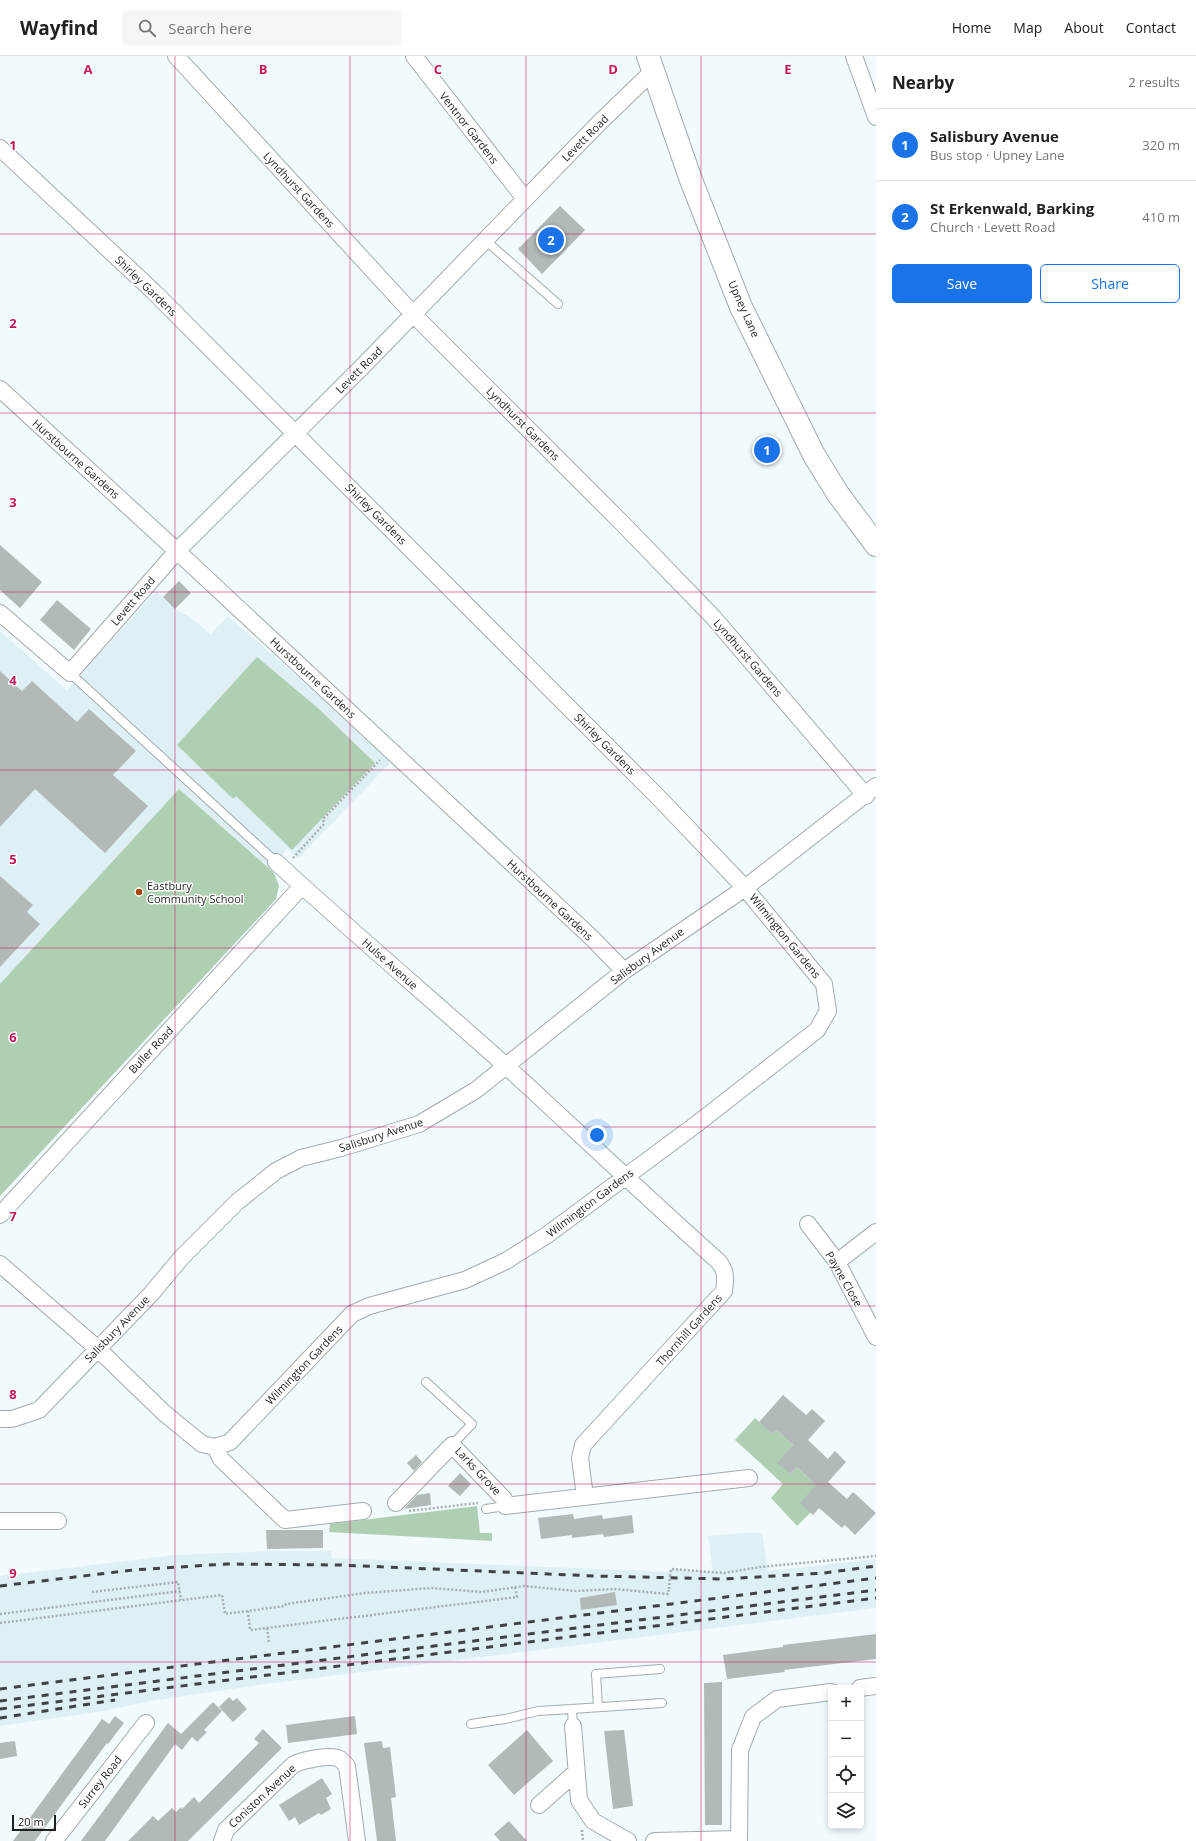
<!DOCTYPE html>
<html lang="en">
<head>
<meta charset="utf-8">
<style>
	:root { --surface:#fff; --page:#f6f6f6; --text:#202124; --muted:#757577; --line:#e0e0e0; --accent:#1a73e8 }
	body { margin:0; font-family:"Open Sans",sans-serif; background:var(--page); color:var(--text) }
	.controls { position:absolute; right:12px; bottom:12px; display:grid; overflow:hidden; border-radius:6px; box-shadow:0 2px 6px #0003 }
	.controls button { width:36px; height:36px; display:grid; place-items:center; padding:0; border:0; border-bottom:1px solid var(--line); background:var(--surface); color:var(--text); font:20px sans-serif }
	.scale { position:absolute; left:12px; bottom:10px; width:44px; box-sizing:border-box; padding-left:4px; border:2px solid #1d2021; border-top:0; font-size:11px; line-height:14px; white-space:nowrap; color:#1d2021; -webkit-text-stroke:3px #fff; paint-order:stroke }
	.you { position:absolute; left:597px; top:1079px; width:14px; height:14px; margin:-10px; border:3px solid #fff; border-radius:50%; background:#1a73e8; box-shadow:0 0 0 6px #1a73e833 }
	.badge { display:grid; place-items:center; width:26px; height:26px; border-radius:50%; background:var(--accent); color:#fff; font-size:13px; font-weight:700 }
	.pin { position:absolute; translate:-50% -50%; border:2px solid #fff; box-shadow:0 1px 4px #0006 }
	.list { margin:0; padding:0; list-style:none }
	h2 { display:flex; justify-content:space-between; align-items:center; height:52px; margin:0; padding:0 16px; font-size:17px }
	h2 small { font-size:13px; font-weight:400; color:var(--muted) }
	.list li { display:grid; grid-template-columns:26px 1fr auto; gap:12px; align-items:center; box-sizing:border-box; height:72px; padding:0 16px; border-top:1px solid var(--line) }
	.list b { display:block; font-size:15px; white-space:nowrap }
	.list p { margin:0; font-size:13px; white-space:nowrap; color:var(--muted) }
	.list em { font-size:13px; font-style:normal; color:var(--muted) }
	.actions { display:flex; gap:8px; padding:12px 16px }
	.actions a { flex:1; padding:9px 0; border:1px solid var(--accent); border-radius:6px; text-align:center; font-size:14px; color:var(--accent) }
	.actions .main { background:var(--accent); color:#fff }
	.icon { flex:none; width:22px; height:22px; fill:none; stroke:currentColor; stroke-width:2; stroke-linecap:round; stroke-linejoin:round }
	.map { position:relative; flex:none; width:876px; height:1785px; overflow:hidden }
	header { display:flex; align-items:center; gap:24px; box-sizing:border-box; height:56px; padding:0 20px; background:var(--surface); border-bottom:1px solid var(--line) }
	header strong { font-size:19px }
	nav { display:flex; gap:22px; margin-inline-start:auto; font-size:14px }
	.search { width:280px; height:36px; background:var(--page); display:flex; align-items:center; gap:10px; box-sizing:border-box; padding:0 14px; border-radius:6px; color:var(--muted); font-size:15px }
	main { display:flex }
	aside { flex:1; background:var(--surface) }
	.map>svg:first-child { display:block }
</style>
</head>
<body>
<header>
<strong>Wayfind</strong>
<div class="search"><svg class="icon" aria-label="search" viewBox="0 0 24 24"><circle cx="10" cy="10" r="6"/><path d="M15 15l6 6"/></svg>Search here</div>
<nav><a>Home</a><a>Map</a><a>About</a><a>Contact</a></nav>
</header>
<main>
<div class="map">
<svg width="876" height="1785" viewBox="0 0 876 1785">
	<rect width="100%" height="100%" fill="#f1fafc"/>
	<path fill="#dff0f5" d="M156,535L175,553L188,560L211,578L228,560L393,704L298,803L287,793L270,813L274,817L279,830L276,843L0,1140V575L67,634Z
		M744,1477H762L768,1515L876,1503V1552L258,1629L151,1645L98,1656L0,1670V1520L176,1499L273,1495H331L332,1502L669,1516L670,1512L713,1516L708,1480Z"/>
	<path fill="#aecfb2" d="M257,601L319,653L375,707L292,794L236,740L233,743L177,689Z
		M179,733L274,817L279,830L276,843L0,1140V928Z
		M755,1362L772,1378L777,1374L793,1389L778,1407L790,1418L797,1411L816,1429L811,1456L797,1470L771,1442L783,1428L735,1384Z
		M477,1450L480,1477H492V1485L329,1476L330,1468Z"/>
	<path fill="#b1bab8" d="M560,150L585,174L542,218L518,193Z
		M0,489L42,526L20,552L0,534Z
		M179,525L191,537L175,553L163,541Z
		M57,544L91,573L74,594L40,564Z
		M0,615L22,635L32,625L77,666L89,653L136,695L113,719L148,750L105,797L35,733L0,771Z
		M0,820L33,849L27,856L40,868L0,911Z
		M783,1339L806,1359L812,1353L825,1365L808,1384L828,1403L835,1395L846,1406L828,1426L847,1443L853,1436L876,1457L855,1479L845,1469L842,1472L819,1452L813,1459L800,1447L816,1429L797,1411L790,1418L777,1407L793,1389L777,1374L772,1378L759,1366Z
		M416,1399L422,1406L414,1415L407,1407Z
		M460,1417L471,1428L460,1440L448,1430Z
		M430,1437L431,1449L404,1453L417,1439Z
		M573,1458L574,1463L602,1459L603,1463L632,1459L634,1477L604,1481L603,1478L572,1482V1479L541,1483L538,1462Z
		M266,1474H323V1492L267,1493Z
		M615,1536L617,1549L581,1554L580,1542Z
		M876,1578V1603L784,1614L785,1616L727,1623L723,1599L783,1591V1589Z
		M722,1626V1769H705L704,1627Z
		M229,1641L233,1645L237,1642L247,1653L233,1666L219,1651Z
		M213,1646L222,1655L204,1674L207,1676L197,1686L192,1681L182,1694L175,1688L105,1785H81L168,1667L181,1678Z
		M115,1660L124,1667L108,1688L107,1687L35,1785H13L102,1663L109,1668Z
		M355,1660L357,1678L288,1687L286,1669Z
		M263,1673L282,1692L188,1785H128L153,1760L158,1765L172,1752L176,1756L181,1751L182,1753L194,1741L199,1747L259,1687L254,1683Z
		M527,1674L553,1705L514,1739L488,1709Z
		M624,1674L633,1750L613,1753L604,1675Z
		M15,1685L17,1700L0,1703V1687Z
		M382,1685L383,1692L390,1691L396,1741L391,1742L396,1785H377L369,1723L364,1687Z
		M322,1722L332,1738L326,1742L331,1753L321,1759L319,1757L299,1769L295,1761L289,1765L279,1749Z
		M509,1765L527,1785H500L494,1778Z"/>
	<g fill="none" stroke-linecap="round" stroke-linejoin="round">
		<defs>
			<path id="lane" d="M485,184L558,248
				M70,617L276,806
				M426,1326L472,1368L452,1389
				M486,1453L505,1450
				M598,1651L596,1618L660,1613
				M572,1653L662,1647
				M471,1668L505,1663L538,1655L572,1653L573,1670"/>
			<path id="street" d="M176,0L413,258L623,468L713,561L866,740
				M414,0L525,143
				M854,0L876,61
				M0,92L154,236L660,743L745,832L824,928L828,955L817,974L698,1067L547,1179L506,1205L465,1224L369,1250L352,1258L230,1386L215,1391L202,1388L163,1356L98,1293L0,1208
				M0,333L177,495L593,883L624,915
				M0,557L70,617L177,495L361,312L598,68L653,15
				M276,806C351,875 430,942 506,1010C577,1075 647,1142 719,1206C726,1215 726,1223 724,1235L583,1389L580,1402L585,1441
				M0,1159L302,830
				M808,1168L837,1206L876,1281
				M837,1206L876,1176
				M0,1363H12L39,1354L151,1238L182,1201L237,1146L276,1115L301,1102L341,1092L419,1068L476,1034L624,915L745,832L876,730
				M215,1391L221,1403L285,1464L363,1455
				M396,1447L452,1389L504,1443L505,1450L749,1422
				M0,1465H58
				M860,1632L876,1630
				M573,1670L579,1744L593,1765L628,1785
				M539,1749L576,1716
				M54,1785L146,1667
				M222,1785L226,1774L293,1709C302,1704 331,1698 340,1703C342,1705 345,1708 347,1710L357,1785
				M654,1785L739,1783
				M739,1785L740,1694L753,1661L777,1643L831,1636"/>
			<path id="secondary" d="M648,0L691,124L741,251L814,399L838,438L876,489"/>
		</defs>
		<use href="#lane" stroke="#a3abae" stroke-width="10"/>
		<use href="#street" stroke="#a3abae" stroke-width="18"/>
		<use href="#secondary" stroke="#a3abae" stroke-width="24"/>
		<path stroke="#a7aeb0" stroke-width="2.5" stroke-dasharray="2 2" stroke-linecap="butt" d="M293,802L324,768L323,763L380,704
			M409,1455L478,1447
			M670,1520L671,1513L724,1517L760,1511L876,1500
			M92,1536L178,1526L181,1544
			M248,1555L250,1574L517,1541L515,1531
			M0,1558L180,1535
			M0,1567L222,1539L225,1558L285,1550L286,1548L365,1537L431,1532L482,1536L524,1530L576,1535L615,1533L668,1538L669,1533
			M267,1572L269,1587
			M582,1774L583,1785"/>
		<use href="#lane" stroke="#fff" stroke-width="8"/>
		<use href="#street" stroke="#fff" stroke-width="16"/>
		<use href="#secondary" stroke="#fff" stroke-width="22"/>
		<path stroke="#3f4344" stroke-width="3" stroke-dasharray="7 7" stroke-linecap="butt" d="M0,1530L133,1514L226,1508L340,1509L595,1520L724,1523L824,1517L876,1510
			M0,1633L876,1522
			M0,1645L876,1534
			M0,1653L876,1542
			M0,1662L115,1644"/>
		<path stroke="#a7aeb0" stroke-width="2.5" stroke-dasharray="2 2" stroke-linecap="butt" d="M669,1533L670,1520"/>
	</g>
	<path fill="none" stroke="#c2185b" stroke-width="1" stroke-opacity="0.55" d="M175,0V1785M350,0V1785M526,0V1785M701,0V1785M0,178H876M0,357H876M0,536H876M0,714H876M0,892H876M0,1071H876M0,1250H876M0,1428H876M0,1606H876"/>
	<circle fill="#a74504" stroke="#fff" stroke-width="1.5" cx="139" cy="836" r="4"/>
	<g text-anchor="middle" stroke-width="3" stroke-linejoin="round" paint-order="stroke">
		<g font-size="11" fill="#1d2021" stroke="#fff">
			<text transform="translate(469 72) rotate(52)" y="4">Ventnor Gardens</text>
			<text transform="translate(585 82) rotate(-45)" y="4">Levett Road</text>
			<text transform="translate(299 134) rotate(47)" y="4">Lyndhurst Gardens</text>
			<text transform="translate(146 230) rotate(44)" y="4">Shirley Gardens</text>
			<text transform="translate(744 253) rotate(66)" y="4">Upney Lane</text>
			<text transform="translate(359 314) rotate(-45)" y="4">Levett Road</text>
			<text transform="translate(523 368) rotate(45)" y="4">Lyndhurst Gardens</text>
			<text transform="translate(76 403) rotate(42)" y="4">Hurstbourne Gardens</text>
			<text transform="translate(376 458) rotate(45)" y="4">Shirley Gardens</text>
			<text transform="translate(133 545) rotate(-49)" y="4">Levett Road</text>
			<text transform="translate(748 602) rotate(49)" y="4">Lyndhurst Gardens</text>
			<text transform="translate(313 622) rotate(43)" y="4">Hurstbourne Gardens</text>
			<text transform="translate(605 688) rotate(45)" y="4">Shirley Gardens</text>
			<text transform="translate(550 844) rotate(43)" y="4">Hurstbourne Gardens</text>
			<text transform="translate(785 880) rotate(51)" y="4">Wilmington Gardens</text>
			<text transform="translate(647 900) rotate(-36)" y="4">Salisbury Avenue</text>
			<text transform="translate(390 908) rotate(42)" y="4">Hulse Avenue</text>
			<text transform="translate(151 994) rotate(-47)" y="4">Buller Road</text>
			<text transform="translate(381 1079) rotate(-18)" y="4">Salisbury Avenue</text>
			<text transform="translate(590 1147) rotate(-37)" y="4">Wilmington Gardens</text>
			<text transform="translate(844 1223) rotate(60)" y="4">Payne Close</text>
			<text transform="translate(117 1273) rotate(-46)" y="4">Salisbury Avenue</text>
			<text transform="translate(689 1274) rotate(-48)" y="4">Thornhill Gardens</text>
			<text transform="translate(304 1309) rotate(-46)" y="4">Wilmington Gardens</text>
			<text transform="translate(478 1415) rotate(47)" y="4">Larks Grove</text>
			<text transform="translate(100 1726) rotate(-52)" y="4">Surrey Road</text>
			<text transform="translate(262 1740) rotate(-43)" y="4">Coniston Avenue</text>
		</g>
		<g font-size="11" fill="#1d2021" stroke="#fff" text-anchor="start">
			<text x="147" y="834">Eastbury<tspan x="147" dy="13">Community School</tspan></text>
		</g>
	</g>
	<g font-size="13" text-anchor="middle" font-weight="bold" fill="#c2185b" stroke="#fff" stroke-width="3" stroke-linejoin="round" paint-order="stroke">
		<text x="88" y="18">A</text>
		<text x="263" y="18">B</text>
		<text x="438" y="18">C</text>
		<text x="613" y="18">D</text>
		<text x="788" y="18">E</text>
		<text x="13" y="94">1</text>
		<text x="13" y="272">2</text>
		<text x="13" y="451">3</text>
		<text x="13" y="629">4</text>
		<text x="13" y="808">5</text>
		<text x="13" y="986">6</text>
		<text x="13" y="1165">7</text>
		<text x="13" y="1343">8</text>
		<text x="13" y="1522">9</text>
	</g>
</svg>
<div class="controls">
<button>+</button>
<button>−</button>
<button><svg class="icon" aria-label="locate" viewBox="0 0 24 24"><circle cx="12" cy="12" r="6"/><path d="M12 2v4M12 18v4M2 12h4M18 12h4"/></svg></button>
<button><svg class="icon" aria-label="layers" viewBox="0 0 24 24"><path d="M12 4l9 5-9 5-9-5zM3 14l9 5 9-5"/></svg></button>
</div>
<div class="scale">20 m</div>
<div class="you"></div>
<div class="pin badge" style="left:767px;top:394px">1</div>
<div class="pin badge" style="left:551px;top:184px">2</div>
</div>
<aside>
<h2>Nearby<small>2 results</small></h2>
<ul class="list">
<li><span class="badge">1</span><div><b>Salisbury Avenue</b><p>Bus stop · Upney Lane</p></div><em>320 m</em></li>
<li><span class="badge">2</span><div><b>St Erkenwald, Barking</b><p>Church · Levett Road</p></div><em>410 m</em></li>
</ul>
<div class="actions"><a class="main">Save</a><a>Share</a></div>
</aside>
</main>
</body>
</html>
